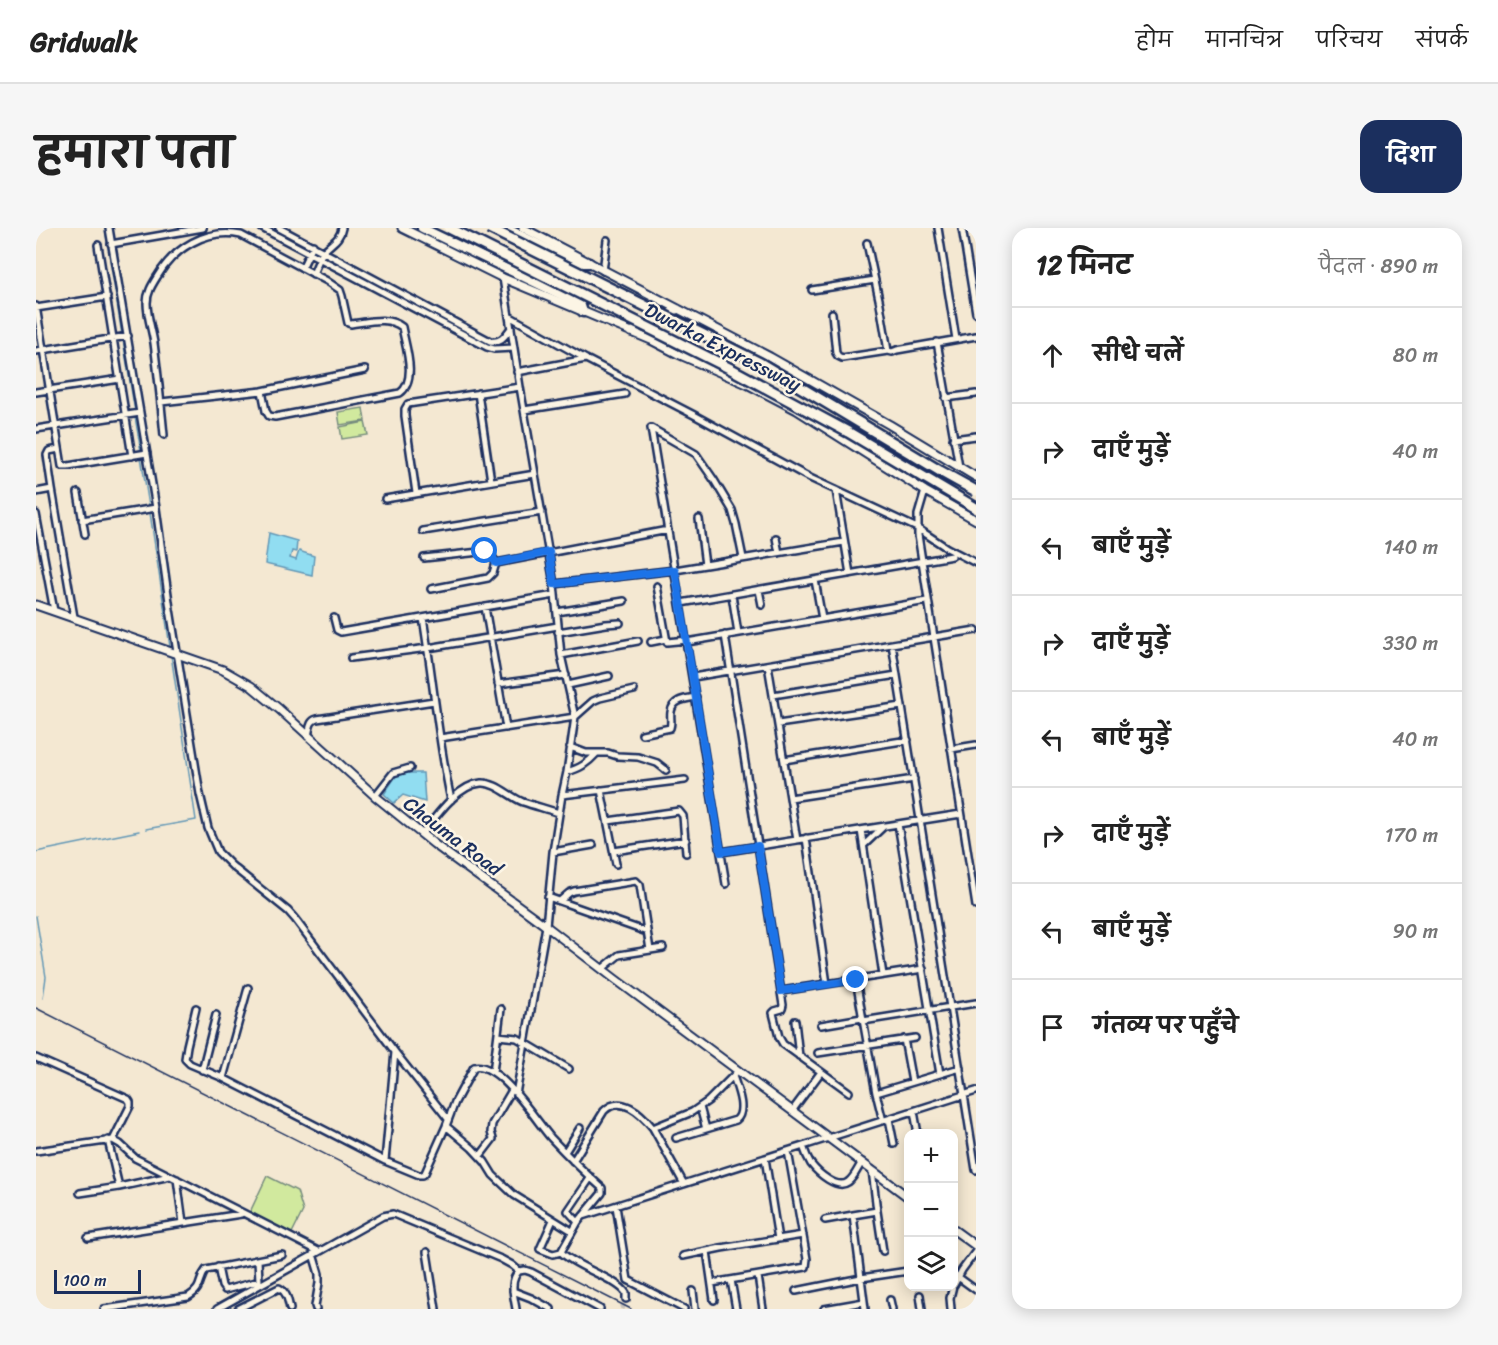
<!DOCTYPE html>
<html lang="hi">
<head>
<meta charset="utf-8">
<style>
	:root { --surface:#fff; --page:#f6f6f6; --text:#222; --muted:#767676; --line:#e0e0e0; --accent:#1b2f5e }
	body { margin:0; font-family:Sriracha,"Playpen Sans Deva",sans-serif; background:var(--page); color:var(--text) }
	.controls { position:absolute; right:18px; bottom:18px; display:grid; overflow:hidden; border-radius:12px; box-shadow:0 3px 15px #0003 }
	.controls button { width:54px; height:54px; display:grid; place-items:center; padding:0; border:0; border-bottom:2px solid var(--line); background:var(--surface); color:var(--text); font:30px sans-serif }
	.scale { position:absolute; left:18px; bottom:15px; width:87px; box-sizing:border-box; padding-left:6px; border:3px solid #1b2f5e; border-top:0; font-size:16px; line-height:21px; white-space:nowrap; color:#1b2f5e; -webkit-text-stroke:4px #fcf5e5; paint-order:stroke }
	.stop { position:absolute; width:18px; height:18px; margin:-14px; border:4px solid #1a73e8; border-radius:50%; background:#fff }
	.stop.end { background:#1a73e8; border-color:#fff; box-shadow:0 2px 6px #0008 }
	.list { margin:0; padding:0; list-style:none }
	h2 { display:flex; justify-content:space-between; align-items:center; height:78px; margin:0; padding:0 24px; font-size:26px }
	h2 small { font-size:20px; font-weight:400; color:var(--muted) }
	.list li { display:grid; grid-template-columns:39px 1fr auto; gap:18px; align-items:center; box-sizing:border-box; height:96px; padding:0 24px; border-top:2px solid var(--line) }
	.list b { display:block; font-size:22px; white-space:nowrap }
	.list em { font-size:20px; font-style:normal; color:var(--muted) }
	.icon { flex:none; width:33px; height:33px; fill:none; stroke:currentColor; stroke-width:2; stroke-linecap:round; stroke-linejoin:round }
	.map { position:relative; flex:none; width:940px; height:1081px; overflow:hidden; border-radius:18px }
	header { display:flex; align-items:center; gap:36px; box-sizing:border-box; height:84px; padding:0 30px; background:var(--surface); border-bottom:2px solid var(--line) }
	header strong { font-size:28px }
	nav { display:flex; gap:33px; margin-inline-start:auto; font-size:21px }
	.intro { display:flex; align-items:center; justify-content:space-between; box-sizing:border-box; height:144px; padding:0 36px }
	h1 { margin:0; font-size:42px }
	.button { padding:15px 27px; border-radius:18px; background:var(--accent); color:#fff; font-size:21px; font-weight:700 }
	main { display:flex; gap:36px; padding:0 36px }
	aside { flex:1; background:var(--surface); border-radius:18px; box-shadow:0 3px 15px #0003 }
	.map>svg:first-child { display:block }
</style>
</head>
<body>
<header>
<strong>Gridwalk</strong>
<nav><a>होम</a><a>मानचित्र</a><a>परिचय</a><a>संपर्क</a></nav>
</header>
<div class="intro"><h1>हमारा पता</h1><a class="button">दिशा</a></div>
<main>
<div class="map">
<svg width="940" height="1081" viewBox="0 0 940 1081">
	<rect width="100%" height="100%" fill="#f4e8d2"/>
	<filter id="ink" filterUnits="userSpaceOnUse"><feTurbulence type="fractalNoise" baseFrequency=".0167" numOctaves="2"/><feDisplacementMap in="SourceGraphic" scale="12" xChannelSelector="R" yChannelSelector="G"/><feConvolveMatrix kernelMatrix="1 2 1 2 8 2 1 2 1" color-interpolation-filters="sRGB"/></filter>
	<g filter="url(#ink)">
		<path fill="#d1e99e" stroke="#768c7e" stroke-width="1.5" d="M327,180L329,193L304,197L302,184Z
			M329,194L332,207L306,211L304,199Z
			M231,948L261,963L267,983L256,1005L214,984Z"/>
		<path fill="#91ddf1" stroke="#6297b6" stroke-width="1.5" d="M233,305L261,313L260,324L256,323L254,330L260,332L263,323L278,328L276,347L229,336Z
			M362,545H387L389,574L367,567L358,575L348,566Z"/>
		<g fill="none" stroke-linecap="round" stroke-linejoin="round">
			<path stroke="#6297b6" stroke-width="1.5" d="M69,0L86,107
				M87,112L99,184
				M99,189L105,223
				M105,229L113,278
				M114,285L134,419
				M110,601L160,592L135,427
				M0,624L103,603
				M0,688L10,749L7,770"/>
			<path stroke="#c9c3bb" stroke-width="5" stroke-dasharray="5 2.5" stroke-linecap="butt" d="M586,1081L590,1071"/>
			<defs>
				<path id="minor" d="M73,0L120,280L134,381L164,566L172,600L182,624L196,638L252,683L259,691L359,824L412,891
					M226,0L451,119L458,121L478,120
					M243,0L454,113C465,115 469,108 475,100
					M902,0L920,111
					M926,0L940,85
					M831,15L844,76L852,123
					M75,16L167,0
					M62,17L96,228
					M266,40L277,17
					M567,43L571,12
					M277,46C280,39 283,30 288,23C295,15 304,12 306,0
					M467,50L484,159L518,356L525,427L539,489L531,544L526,567L517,624L510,698L480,866
					M776,62L839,52
					M0,78L26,238H32L111,225
					M0,80L71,69
					M796,85L800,125L802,128L806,130L852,123L856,124L861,122L940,108
					M473,88L550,131L658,187L774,250L881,300L911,320L940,335
					M901,114L923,239
					M0,123L92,108
					M481,144L550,131
					M0,164L84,151
					M442,165L455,253
					M910,170L940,166
					M125,174L226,163L329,142
					M488,182L589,166
					M615,200L690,656
					M615,200L660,226L678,252L696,282L700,296L707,330
					M0,201L104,185
					M128,207C125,176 122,146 118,115C116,102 111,88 111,75C111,65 116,57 121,49C138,20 170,0 205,7L291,53L304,62L306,68L312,95L315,96C332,94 352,88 366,99C369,117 382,152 364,165L239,189L233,188L230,183L226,163
					M917,211L940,208
					M16,261L11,227L13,223L23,221
					M800,262L814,346
					M889,263L882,287V307L940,678
					M0,264L16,261L38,389
					M42,265L49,306
					M380,265L369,188V181L372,176L484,159
					M349,271L499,246
					M0,286L18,383
					M663,291L669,337
					M46,292L120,280
					M387,303L506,284
					M740,310L743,325
					M388,330L453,323L460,335
					M779,352L786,391
					M518,356L639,342L808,314
					M621,358L631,414L651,412
					M395,361L452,350L457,345L460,335L632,302
					M723,362L726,377
					M696,367L702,405
					M645,375L916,328
					M449,379L470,500
					M521,384L588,373
					M298,390L301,402L305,404L519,367
					M387,390C397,451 402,512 415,572
					M522,404L570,396L584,395
					M689,407L747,777L746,781L739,783L737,785L743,809L747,816L813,864
					M615,414L630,411
					M651,414L891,373
					M856,416L940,942
					M525,427L602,413
					M315,430L392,420L522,398
					M732,437L761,612
					M657,449L940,402
					M462,456L530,447
					M532,457L573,448
					M737,467L861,447
					M742,496L866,478
					M606,506L634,500C636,494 634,490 635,484C637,471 650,471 660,469
					M272,508C274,501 273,493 281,491L398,473
					M404,510L539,489L557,473L564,470L598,462
					M534,519L550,525H572L581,528L602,529L621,535L630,542
					M915,521L940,517
					M748,532L872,512
					M531,544C544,540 551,536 560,526
					M565,562L580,636
					M526,567L649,552
					M339,568L357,545L374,540
					M754,570L878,551
					M572,593L643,583L647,588L650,625
					M862,596L904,846
					M825,602L847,747
					M386,606C399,590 421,557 445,555C460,554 474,569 487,574C499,578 511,581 523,585
					M770,610L791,756
					M828,617L847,599
					M578,623L650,612
					M517,624L557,617
					M685,624L925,586
					M512,669L611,704
					M525,672L533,665L538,663L600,653L604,657L614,722
					M566,741L583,727L627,720
					M820,752L840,865L847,893
					M212,760L187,850L349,933L383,947H387L389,945L410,898L419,874L438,839C463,833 500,893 515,910C531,927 548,944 566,960V965L542,994L525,1024C539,1039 582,1051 590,1065V1071
					M745,763L887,741
					M160,780L151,818L149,831L154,836L187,850
					M759,793L763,828
					M827,793L940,775
					M785,797L826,790
					M462,808L481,810L533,841
					M868,811L876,854
					M782,825L879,810
					M0,830L92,871L94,874V878L77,912L84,916L99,930L282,1023
					M166,842L180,787
					M457,844L465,781
					M840,865L924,840
					M664,879L670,901
					M756,883L785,844
					M878,883L882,906
					M853,891L858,916
					M410,898L436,920L449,934L457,947L478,967L536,1003
					M617,900L656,884L672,873L699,846
					M640,910L700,892C711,883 701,860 697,848
					M72,912L83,959
					M767,918C769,924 772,931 775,936C782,945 801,962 812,954C818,950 822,940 826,934
					M0,923L77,912
					M529,924L544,900
					M444,928L457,911L455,904L456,896L476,862
					M729,930L742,1011
					M349,933L359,824
					M537,933L568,883C585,866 605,885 617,900L648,956
					M141,951L147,995
					M44,965L83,959L134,948
					M580,978L592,1052L648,1081
					M841,983L847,1023
					M547,988L940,863
					M517,992L504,1021L517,1026L525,1024
					M789,992L817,987
					M542,994L532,983L555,949
					M52,1010L205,986
					M671,1023L678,1072
					M391,1024L400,1081
					M277,1026L283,1046V1055L279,1078L280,1081
					M647,1028L685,1020L767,1007
					M182,1039L186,1058L189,1062L193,1061L223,1053L222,1032
					M918,1046L940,1062
					M722,1048L727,1081
					M695,1052L700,1081
					M676,1055L770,1039L771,1031L752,923
					M918,1057L926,1042L940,1023
					M477,1063L495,1070L515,1081
					M657,1063L659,1081
					M760,1063L825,1050L872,1043
					M884,1067L886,1081
					M854,1072L856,1081
					M68,1081L152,1069C168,1059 161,1053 170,1042L246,1027
					M181,1081L347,988L357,986L465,1031L476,1037L483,1043L489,1042L495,1044L564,1081
					M202,1081L243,1060C251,1064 252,1072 254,1081
					M480,1081C478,1068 473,1053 483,1043
					M788,1081L828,1074
					M829,1081L817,987L841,983L836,942
					M915,1081L914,1070L917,1058"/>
				<path id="tertiary" d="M366,0L467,50L615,112L642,126L711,156L761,182L889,263L940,292
					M487,0L734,129L854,197L940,249
					M595,104L642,81
					M0,377L187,442L215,458L243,481L339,568L398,616L506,695L579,751L872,969
					M918,1002L940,1018"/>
				<path id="secondary" d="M386,0L540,74L545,78L547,84
					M470,0L541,35H553"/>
			</defs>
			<use href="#minor" stroke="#1b2f5e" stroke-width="10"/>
			<use href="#tertiary" stroke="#1b2f5e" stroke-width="11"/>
			<use href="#secondary" stroke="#1b2f5e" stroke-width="13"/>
			<use href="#minor" stroke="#fcf5e5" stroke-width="5"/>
			<use href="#tertiary" stroke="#fcf5e5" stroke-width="7"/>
			<use href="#secondary" stroke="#fcf5e5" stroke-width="8"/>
			<path stroke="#1b2f5e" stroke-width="1.5" d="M0,780L595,1081"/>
			<defs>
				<path id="trunk-bridge" d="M413,0L695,141L812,204L940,280
					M453,0L724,135L904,243L940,263"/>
			</defs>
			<use href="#trunk-bridge" stroke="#1b2f5e" stroke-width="14" stroke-linecap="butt"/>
			<use href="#trunk-bridge" stroke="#fcf5e5" stroke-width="9"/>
		</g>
	</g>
	<g fill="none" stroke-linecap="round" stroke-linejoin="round" filter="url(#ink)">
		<path stroke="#1a73e8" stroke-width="8" d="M449,323H453L460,335L513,324L518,356L639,342L685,624L722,618L745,763L820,752"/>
	</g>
	<g text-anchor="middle" stroke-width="5" stroke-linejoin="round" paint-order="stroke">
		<g font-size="20" fill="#1b2f5e" stroke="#fcf5e5">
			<text transform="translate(687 119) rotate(27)" y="7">Dwarka Expressway</text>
			<text transform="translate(417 608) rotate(37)" y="7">Chauma Road</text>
		</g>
	</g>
</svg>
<div class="controls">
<button>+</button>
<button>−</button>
<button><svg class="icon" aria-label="layers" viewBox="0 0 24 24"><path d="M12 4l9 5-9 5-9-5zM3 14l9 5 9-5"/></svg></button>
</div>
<div class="scale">100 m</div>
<div class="stop" style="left:449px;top:323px"></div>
<div class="stop end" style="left:820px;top:752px"></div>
</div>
<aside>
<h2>12 मिनट<small>पैदल · 890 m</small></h2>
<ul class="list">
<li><svg class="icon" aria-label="ahead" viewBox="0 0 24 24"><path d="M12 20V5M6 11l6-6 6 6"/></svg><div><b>सीधे चलें</b></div><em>80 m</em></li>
<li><svg class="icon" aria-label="right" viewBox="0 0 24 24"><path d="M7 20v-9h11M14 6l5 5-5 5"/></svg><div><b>दाएँ मुड़ें</b></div><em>40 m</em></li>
<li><svg class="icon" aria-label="left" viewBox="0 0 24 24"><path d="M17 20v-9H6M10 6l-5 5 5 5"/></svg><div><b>बाएँ मुड़ें</b></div><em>140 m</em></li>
<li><svg class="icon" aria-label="right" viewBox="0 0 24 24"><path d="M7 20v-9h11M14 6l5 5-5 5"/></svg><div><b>दाएँ मुड़ें</b></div><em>330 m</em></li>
<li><svg class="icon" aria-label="left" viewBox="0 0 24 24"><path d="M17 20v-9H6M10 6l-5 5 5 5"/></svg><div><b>बाएँ मुड़ें</b></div><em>40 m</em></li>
<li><svg class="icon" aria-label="right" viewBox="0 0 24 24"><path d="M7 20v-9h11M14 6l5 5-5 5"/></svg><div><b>दाएँ मुड़ें</b></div><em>170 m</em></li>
<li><svg class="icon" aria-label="left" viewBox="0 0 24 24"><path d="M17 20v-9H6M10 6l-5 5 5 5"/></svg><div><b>बाएँ मुड़ें</b></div><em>90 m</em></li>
<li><svg class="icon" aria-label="arrive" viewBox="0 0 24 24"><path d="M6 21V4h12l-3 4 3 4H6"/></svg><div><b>गंतव्य पर पहुँचे</b></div></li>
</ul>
</aside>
</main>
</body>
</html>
